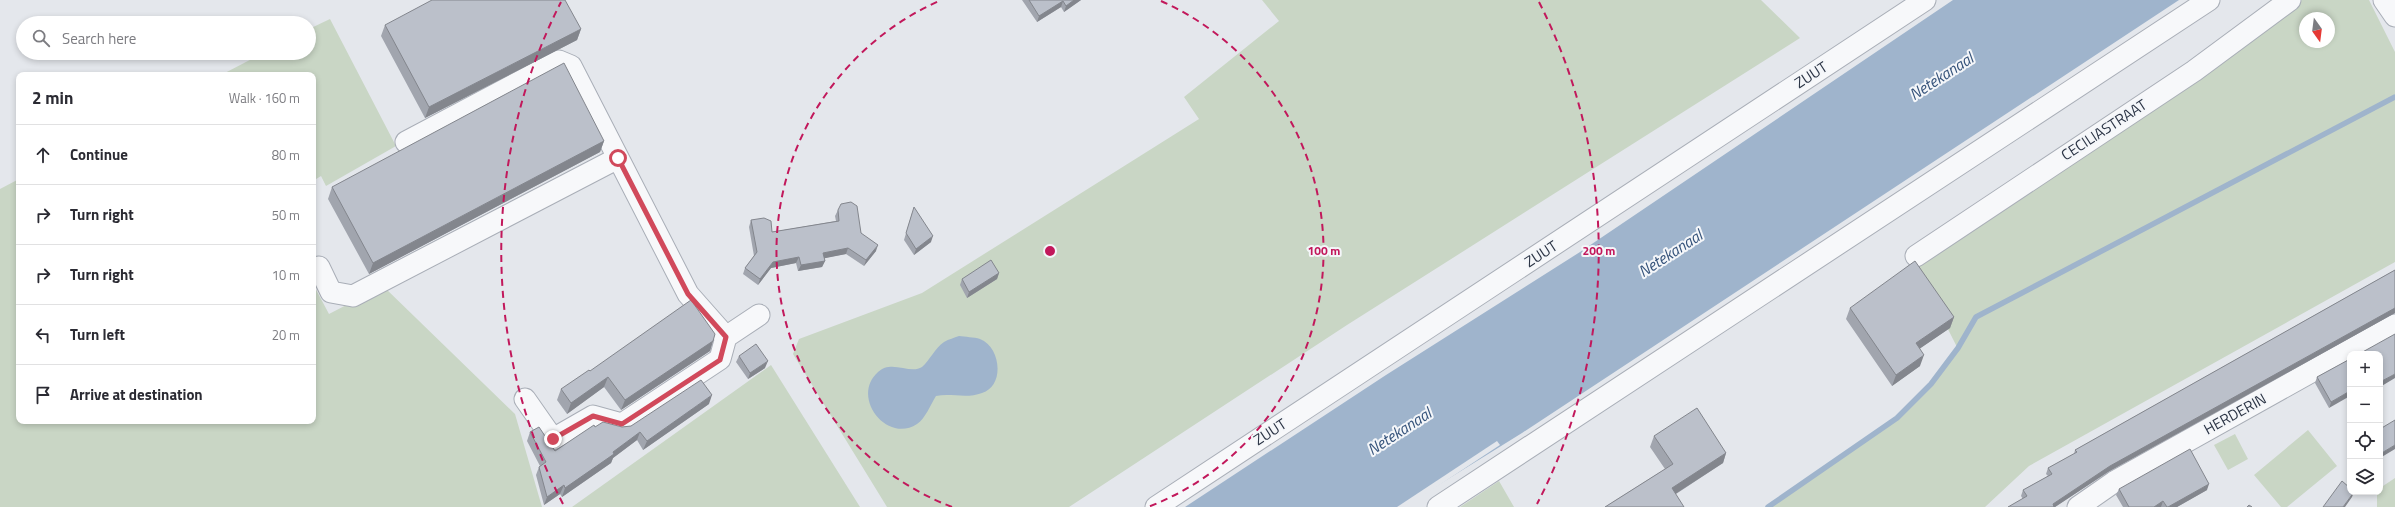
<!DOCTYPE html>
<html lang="en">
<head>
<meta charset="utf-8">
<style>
	:root { --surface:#fff; --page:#f2f2f3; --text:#2b2b33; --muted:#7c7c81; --line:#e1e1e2 }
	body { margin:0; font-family:"Titillium Web",sans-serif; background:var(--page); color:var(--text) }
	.controls { position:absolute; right:12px; bottom:12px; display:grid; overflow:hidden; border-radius:8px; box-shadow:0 2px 6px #0003 }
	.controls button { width:36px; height:36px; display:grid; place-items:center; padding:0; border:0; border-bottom:1px solid var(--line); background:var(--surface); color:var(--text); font:20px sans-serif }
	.compass { position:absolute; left:2299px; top:12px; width:36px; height:36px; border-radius:50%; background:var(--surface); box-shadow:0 2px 6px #0003; rotate:166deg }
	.stop { position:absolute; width:12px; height:12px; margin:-9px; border:3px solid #d1495b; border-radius:50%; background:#fff }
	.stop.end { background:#d1495b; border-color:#fff; box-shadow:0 1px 4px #0008 }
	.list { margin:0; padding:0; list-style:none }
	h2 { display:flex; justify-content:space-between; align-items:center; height:52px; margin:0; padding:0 16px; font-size:17px }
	h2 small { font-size:13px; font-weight:400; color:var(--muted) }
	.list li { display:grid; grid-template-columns:26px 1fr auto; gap:12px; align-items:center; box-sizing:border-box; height:60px; padding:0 16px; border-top:1px solid var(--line) }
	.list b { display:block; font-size:15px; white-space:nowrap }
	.list em { font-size:13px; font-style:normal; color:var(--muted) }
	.icon { flex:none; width:22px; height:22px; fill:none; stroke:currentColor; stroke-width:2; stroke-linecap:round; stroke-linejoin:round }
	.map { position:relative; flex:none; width:2395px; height:507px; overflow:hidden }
	.search { position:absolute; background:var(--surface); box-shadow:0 2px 6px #0003; left:16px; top:16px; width:300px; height:44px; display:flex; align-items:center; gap:10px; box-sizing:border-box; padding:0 14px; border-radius:22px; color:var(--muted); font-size:15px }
	.panel { position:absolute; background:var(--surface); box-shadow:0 2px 6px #0003; left:16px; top:72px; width:300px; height:352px; border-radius:8px }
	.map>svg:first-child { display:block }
</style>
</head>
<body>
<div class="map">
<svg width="2395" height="507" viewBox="0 0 2395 507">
	<rect width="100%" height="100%" fill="#e4e7ec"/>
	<path fill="#c9d6c5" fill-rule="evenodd" d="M1262,0H1761L1800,38L1347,325L1069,507H887L793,354L799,339L922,293L1199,119L1184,97L1279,21Z
		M2302,0H2369L2395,52V262L2029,466L1985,507H1768L1897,418L1931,384L1958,349L1915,264ZM2305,18H2329V42H2305Z
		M330,19L396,146L326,186L321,176L313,181V75H221L263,53H309V29Z
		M19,179V421H313V284L329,314L383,286L515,414L542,507H0V189Z
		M771,365L860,507H572Z
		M2308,430L2337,466L2287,507H2281L2254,475Z
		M2235,434L2248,459L2228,470L2214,445Z
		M2395,478V507H2377V492H2380V488Z
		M1499,481L1514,507H1460Z"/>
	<path fill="#9fb4cc" d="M1953,0H2179L1522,433L1403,507H1185L1386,375L1580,252Z
		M959,336C965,337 974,337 980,339C1001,347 1005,386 982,393C967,399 951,393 936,396C931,404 925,419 917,424C887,444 850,397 878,372C892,359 910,375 922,367C930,360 935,348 944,342C949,339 954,338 959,336Z"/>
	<path fill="#e4e7ec" d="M1497,441L1500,445L1406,507H1397Z"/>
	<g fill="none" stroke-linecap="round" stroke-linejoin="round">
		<path stroke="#9fb4cc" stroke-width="5.5" d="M1768,507L1897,418L1931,384L1958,348L1976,317L2395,97"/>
		<defs>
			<path id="minor" d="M2384,0L2395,16
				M406,142L559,61L571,66L688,294L726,337L759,315
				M1916,256L2194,71L2290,0
				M319,267L331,292L353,296L618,158
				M525,399L553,439L593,416L622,424L720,359L726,337
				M1156,507L1925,0
				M1438,507L2209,0
				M2078,507L2114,482L2395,325"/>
		</defs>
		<use href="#minor" stroke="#a9aeb7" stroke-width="23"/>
		<use href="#minor" stroke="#f7f8fa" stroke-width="21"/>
	</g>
	<path fill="#a1a5ae" d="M1022,0H1081L1064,12L1061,7L1037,22Z
		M385,25L581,29L577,40L425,118L381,36Z
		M604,141L600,152L369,274L328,199L332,187Z
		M838,210L861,233L876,251L864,266L846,254L824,258L825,261L822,267L798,271L796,263L771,268L758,285L743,274L745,268L754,256L749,227L751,220L772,232L836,221L835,216Z
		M912,213L931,242L914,255L904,240Z
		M2395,270V313L2108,472L2055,507H2008L2023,499L2021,496L2023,490L2048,476L2046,474L2048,468L2074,454L2075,450Z
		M999,273L997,279L967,298L960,285L962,279Z
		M1850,308L1954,317L1950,328L1920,348V366L1892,386L1846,319Z
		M713,341L710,351L621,410L604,387L567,414L557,400L561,389Z
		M739,356L765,368L748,379L736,362Z
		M2350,359L2329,408L2315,383L2317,377Z
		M709,404L643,450L637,440L613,458L611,463L562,497L560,494L544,505L536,475L539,467L540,466L527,441L530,432L555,451L595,427H622L631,426Z
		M1654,436L1726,453L1723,463L1676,494L1605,507L1665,469L1650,447Z
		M2119,489L2207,490L2177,507H2123L2116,495Z"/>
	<path fill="#83868d" d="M1074,0H1081L1064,12L1066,6Z
		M1063,1L1061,7L1037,22L1039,16Z
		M581,29L577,40L425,118L429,107Z
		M604,141L600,152L369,274L373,263Z
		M933,236L931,242L914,255L916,249Z
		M878,245L876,251L864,266L866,260Z
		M848,248L846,254L821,259L823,253Z
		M799,257L796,263L771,268L758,285L760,279L773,262Z
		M825,261L822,267L798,271L801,265Z
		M999,273L997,279L967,298L969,292Z
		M2395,308V313L2108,472L2055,507H2052L2053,504L2110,466Z
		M1954,317L1950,328L1912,354L1916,343Z
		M713,341L710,351L621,410L625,400Z
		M1924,355L1920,366L1892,386L1896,375Z
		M768,361L765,368L748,379L750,373Z
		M2395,374V378L2380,387V382Z
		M608,377L604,387L567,414L571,403Z
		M2350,391V396L2329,408L2331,402Z
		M712,395L709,404L643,450L647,441Z
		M640,432L637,440L613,458L611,463L562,497L565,488L613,452Z
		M2395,445V449L2380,458V454Z
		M1726,453L1723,463L1669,498L1672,488Z
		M2209,484L2207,490L2177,507H2168Z
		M564,485L560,494L544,505L547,497Z
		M2354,492L2352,497L2345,507H2343Z
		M2163,501L2161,507H2154Z"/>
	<path fill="#bbc0ca" stroke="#83868d" d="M432,0H565L581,29L429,107L385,25Z
		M1029,0H1074L1066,6L1063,1L1039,16Z
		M564,63L604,141L373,263L332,187Z
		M851,202L857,206L861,233L878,245L866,260L848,248L823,253L825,261L801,265L799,257L773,262L760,279L745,268L757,252L751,220L764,218L771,221L772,232L839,221L838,210L841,204Z
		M914,207L933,236L916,249L906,233Z
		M991,260L999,273L969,292L962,279Z
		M1915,261L1954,317L1916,343L1924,355L1896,375L1850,308Z
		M2395,270V308L2110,466L2053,504L2054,507H2008L2027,496L2023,490L2052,474L2048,468L2077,452L2075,450Z
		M691,300L715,334L713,341L625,400L608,377L571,403L561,389L589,370L590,371Z
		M2395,334V374L2380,382V354H2359Z
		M756,344L768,361L750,373L739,356Z
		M2350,359V391L2331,402L2317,377Z
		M701,380L712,395L647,441L640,432L613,452L614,454L565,488L564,485L547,497L539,467L546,462L530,432L539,427L555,451L594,425L595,427L603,422L622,427L631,426Z
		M1697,408L1726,453L1672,488L1684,507H1605L1673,464L1654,436Z
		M2395,420V445L2380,454V429Z
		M2190,449L2209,484L2168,507H2167L2163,501L2154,507H2129L2119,489Z
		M2342,481L2350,488V492H2354L2343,507H2323Z
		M2249,505L2252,507H2247Z"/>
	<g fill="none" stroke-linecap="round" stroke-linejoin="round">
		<path stroke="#d1495b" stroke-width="5" d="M553,439L593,416L622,424L720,360L726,337L688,294L618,158"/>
	</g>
	<g fill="none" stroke="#c2185b" stroke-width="2" stroke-dasharray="7 5">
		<path d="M952 507A274 274 0 0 1 939 1M1161 1A274 274 0 0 1 1148 507"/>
		<path d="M563 504A549 549 0 0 1 561 2M1539 2A549 549 0 0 1 1537 504"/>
	</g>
	<g text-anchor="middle" stroke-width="4" stroke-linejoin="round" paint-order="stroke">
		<g font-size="15" fill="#2b3445" stroke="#f4f6f9">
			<text transform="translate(1811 75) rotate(-33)" y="5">ZUUT</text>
			<text transform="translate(2104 130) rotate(-33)" y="5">CECILIASTRAAT</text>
			<text transform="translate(1541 254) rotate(-33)" y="5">ZUUT</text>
			<text transform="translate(2235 414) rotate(-29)" y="5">HERDERIN</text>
			<text transform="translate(1270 432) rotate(-33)" y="5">ZUUT</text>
		</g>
		<g font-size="16" font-style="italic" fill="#34527a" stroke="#f4f6f9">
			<text transform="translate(1941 76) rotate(-33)" y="6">Netekanaal</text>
			<text transform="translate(1670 253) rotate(-33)" y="6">Netekanaal</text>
			<text transform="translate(1399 431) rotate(-33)" y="6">Netekanaal</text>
		</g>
	</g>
	<circle cx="1050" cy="251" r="6" fill="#c2185b" stroke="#f4f6f9" stroke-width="2"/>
	<g font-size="12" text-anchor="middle" font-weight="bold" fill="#c2185b" stroke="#f4f6f9" stroke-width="4" stroke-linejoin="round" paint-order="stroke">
		<text x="1324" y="255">100 m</text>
		<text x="1599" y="255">200 m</text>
	</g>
</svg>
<div class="controls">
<button>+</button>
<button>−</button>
<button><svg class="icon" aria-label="locate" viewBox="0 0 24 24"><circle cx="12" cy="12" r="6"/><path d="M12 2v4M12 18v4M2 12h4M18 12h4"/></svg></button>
<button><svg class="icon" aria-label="layers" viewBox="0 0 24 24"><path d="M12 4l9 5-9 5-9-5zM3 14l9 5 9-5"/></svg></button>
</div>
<svg class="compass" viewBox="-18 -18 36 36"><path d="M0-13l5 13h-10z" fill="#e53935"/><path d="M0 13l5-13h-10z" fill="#7c7c81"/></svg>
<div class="stop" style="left:618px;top:158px"></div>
<div class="stop end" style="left:553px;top:439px"></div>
<div class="search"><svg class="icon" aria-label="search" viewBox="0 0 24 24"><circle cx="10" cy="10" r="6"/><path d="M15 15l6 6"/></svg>Search here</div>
<section class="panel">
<h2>2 min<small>Walk · 160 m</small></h2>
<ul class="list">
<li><svg class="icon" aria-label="ahead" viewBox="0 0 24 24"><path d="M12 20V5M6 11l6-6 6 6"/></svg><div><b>Continue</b></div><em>80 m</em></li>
<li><svg class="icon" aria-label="right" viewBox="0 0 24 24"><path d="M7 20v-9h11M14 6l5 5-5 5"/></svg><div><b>Turn right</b></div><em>50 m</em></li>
<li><svg class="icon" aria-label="right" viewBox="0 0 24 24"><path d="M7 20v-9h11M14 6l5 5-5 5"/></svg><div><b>Turn right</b></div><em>10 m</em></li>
<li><svg class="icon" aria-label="left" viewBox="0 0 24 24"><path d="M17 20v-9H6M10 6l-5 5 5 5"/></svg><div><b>Turn left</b></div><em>20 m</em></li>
<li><svg class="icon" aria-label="arrive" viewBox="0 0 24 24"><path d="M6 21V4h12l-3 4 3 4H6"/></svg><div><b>Arrive at destination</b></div></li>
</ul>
</section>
</div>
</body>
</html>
